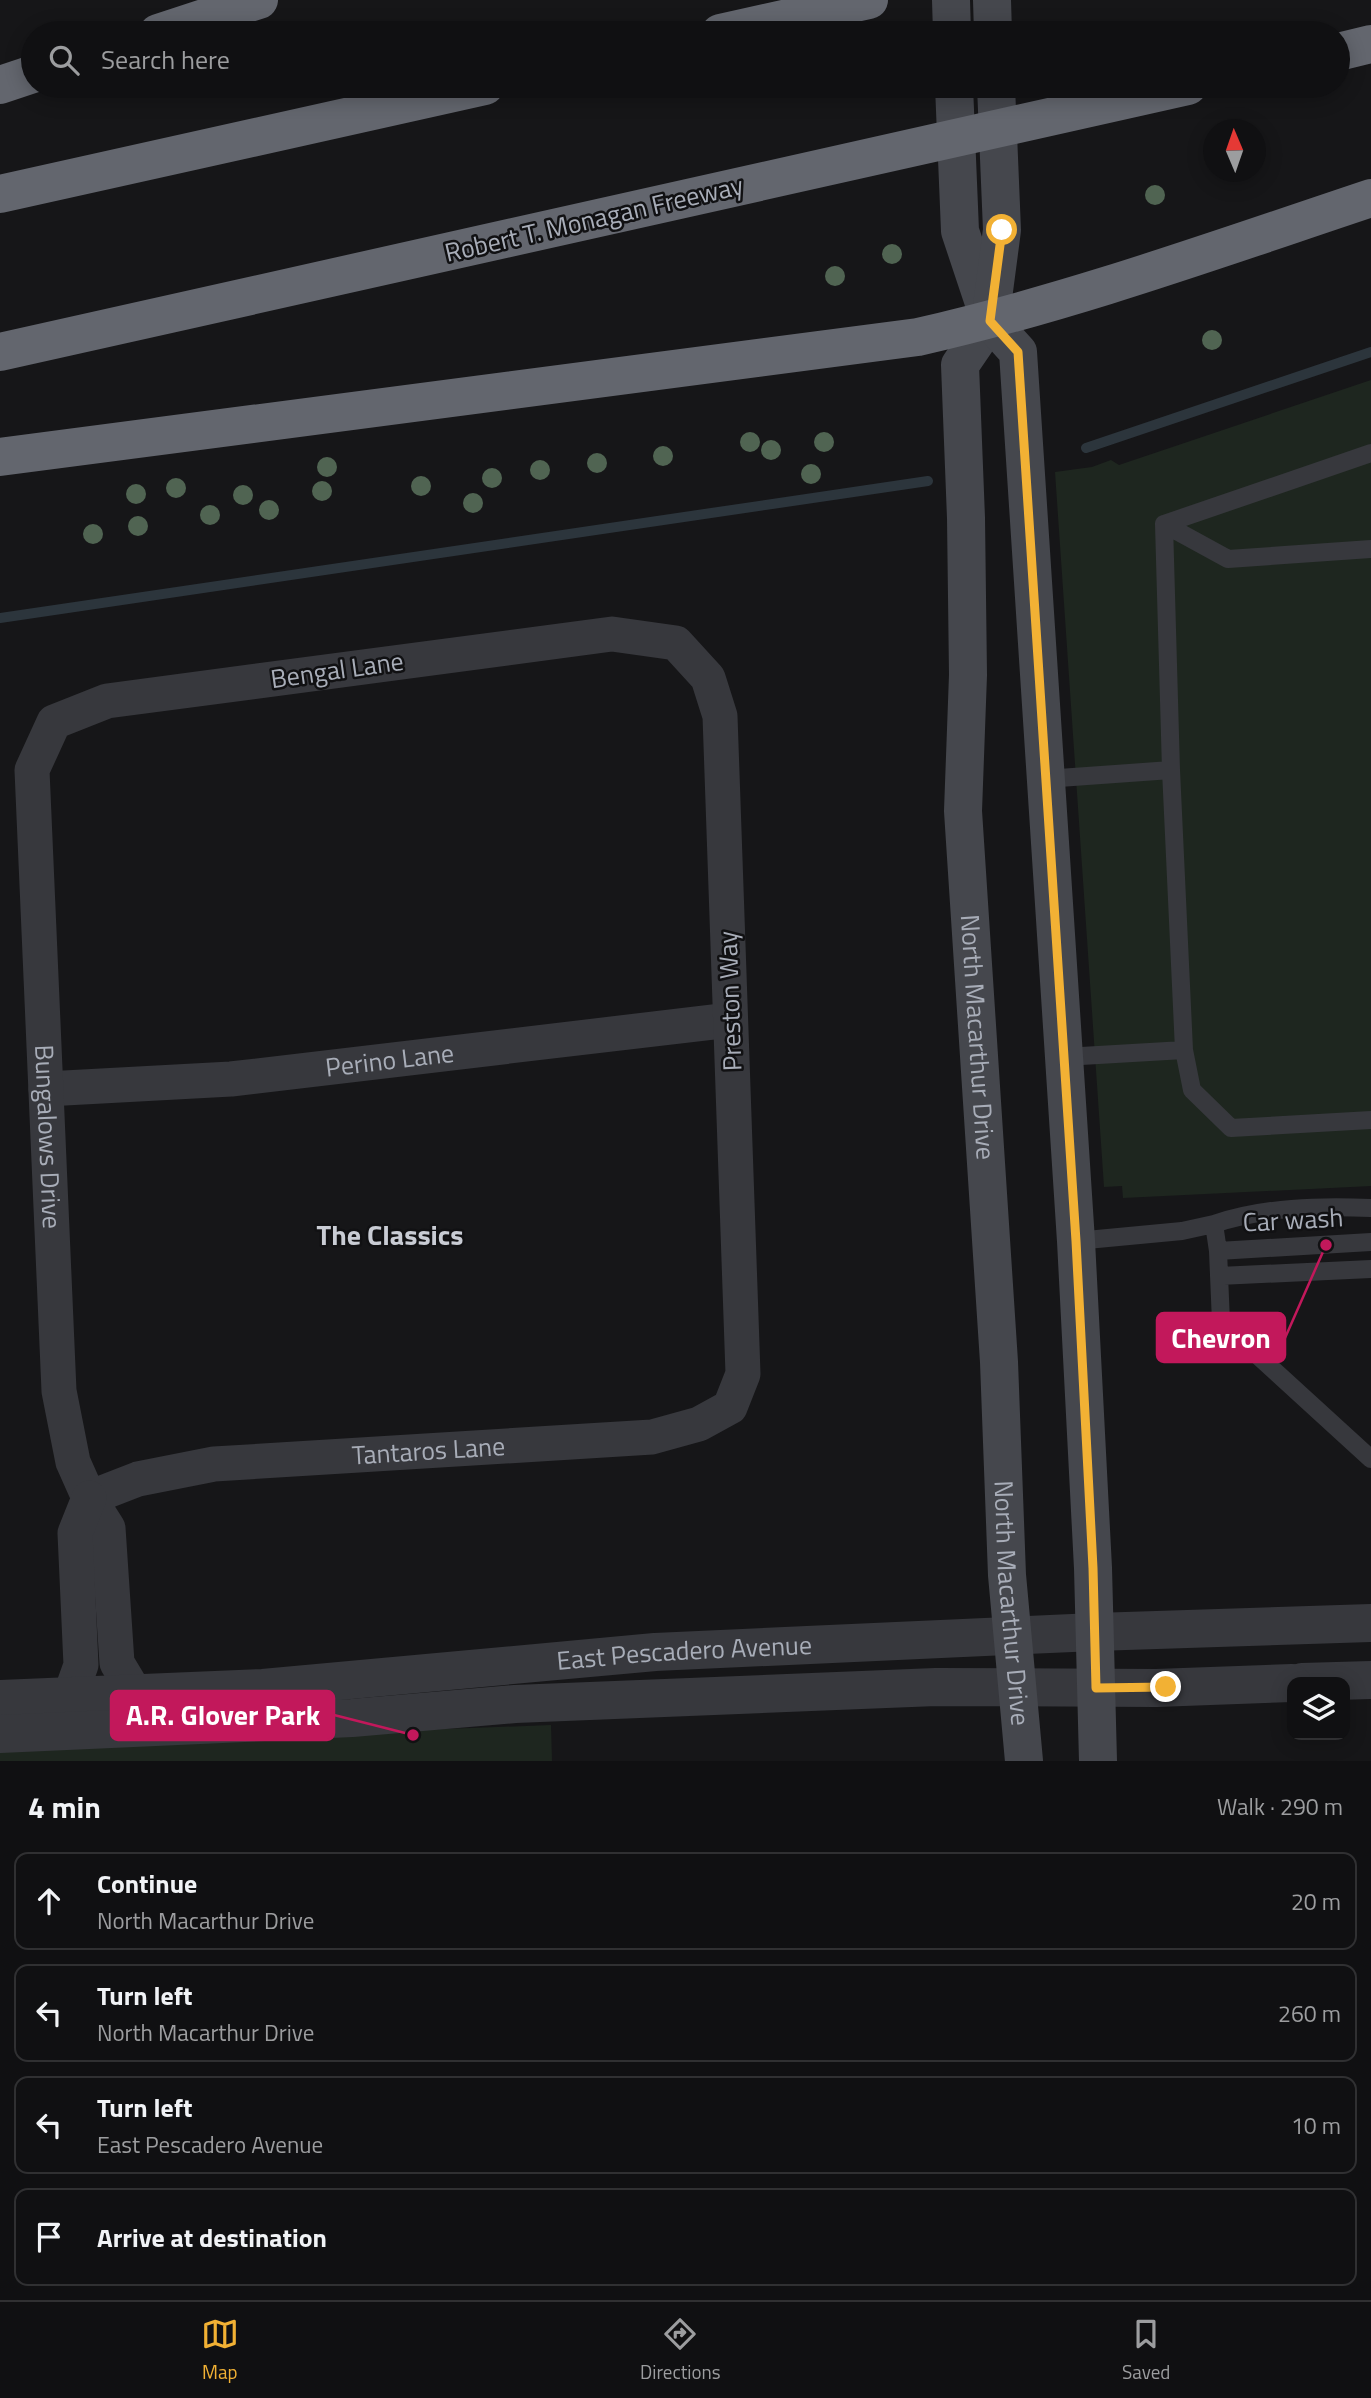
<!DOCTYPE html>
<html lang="en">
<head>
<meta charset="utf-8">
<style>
	:root { --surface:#101012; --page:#1e1e20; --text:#f1f3f6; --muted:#9c9d9f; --line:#303032; --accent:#f2b134 }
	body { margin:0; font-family:"Titillium Web",sans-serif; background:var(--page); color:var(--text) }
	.controls { position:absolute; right:21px; bottom:21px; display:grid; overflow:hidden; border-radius:14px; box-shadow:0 4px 18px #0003 }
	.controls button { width:63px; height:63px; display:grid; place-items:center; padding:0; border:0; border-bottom:2px solid var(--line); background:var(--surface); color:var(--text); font:35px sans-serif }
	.compass { position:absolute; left:1203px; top:119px; width:63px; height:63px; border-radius:50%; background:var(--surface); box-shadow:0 4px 18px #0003; rotate:358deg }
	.stop { position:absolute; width:21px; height:21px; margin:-16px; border:5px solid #f2b134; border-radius:50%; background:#fff }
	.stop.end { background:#f2b134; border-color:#fff; box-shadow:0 2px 7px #0008 }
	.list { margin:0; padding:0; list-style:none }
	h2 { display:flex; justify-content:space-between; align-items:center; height:91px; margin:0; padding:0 28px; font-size:30px }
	h2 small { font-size:23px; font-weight:400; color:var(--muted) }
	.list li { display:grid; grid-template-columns:46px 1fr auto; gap:21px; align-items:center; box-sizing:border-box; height:98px; margin:0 14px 14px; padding:0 14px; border:2px solid var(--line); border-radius:14px }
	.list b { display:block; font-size:26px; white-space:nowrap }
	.list p { margin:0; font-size:23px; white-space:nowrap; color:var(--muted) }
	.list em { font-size:23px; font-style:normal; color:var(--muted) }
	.icon { flex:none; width:38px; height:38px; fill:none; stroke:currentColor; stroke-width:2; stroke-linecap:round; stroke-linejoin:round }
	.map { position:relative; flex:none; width:1371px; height:1761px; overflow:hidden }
	.search { position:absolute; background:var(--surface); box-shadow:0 4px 18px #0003; left:21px; right:21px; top:21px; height:77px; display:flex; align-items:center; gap:18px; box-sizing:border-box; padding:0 24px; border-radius:38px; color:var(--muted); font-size:26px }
	.sheet { height:539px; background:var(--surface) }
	nav { display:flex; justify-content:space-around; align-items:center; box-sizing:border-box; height:98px; border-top:2px solid var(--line); background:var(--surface); font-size:19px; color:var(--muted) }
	nav a { display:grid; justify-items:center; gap:4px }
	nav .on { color:var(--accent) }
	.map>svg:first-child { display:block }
</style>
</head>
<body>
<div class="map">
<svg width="1371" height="1761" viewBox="0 0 1371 1761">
	<rect width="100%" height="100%" fill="#161618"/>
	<path fill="#1e261f" d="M1371,380V1186L1123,1198L1122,1186L1104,1187L1055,472L1092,467L1111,460L1119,465Z
		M551,1725L552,1761H0V1746Z"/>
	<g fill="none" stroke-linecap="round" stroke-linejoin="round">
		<path stroke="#2c353c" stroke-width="10" d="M1086,448L1371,352
			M0,618L928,481"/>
		<path stroke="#37383d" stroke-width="18" d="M1371,453L1164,524L1171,770L1184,1050L1192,1090L1231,1128L1371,1120
			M1164,524L1228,559L1371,549
			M1045,779L1171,770
			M1064,1057L1184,1050
			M1214,1224C1264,1207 1319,1206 1371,1208
			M1076,1241L1182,1231L1214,1224L1218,1251L1221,1322L1371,1459
			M1218,1251L1371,1242
			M1219,1276L1371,1269"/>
		<g stroke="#37383d" stroke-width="35">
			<path id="s1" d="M46,1089L231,1079L730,1020"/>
			<path id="s2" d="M89,1498L138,1479L214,1464L652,1437L699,1424L730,1407L743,1374L720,716L708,678L676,643L612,634L107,701L54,722L32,770L59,1391L73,1462L89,1498L108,1528L117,1663L135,1693"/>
			<path d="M70,1696L81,1665L75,1533L89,1498"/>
		</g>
		<g stroke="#37383d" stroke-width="38">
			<path d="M1302,1682L1371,1680"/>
			<path id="s3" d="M0,1699L263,1688L655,1652L1095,1632L1371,1623"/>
			<path d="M0,1734L352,1718L515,1704L936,1687L1156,1688L1292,1683"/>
		</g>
		<g stroke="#45474d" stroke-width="38">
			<path d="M951,0L952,33"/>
			<path d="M992,0L993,33"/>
			<path id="s4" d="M954,86L960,231L990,321L960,365L966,518L968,675L963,811L999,1362L1007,1575L1024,1761"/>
			<path d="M996,86L1002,230L990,321L1018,352L1076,1241L1093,1568L1098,1761"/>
		</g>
		<path stroke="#63666e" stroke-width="38" d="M158,33L259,0
			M720,33L869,0
			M1338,52L1371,44
			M0,85L33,74
			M0,194L485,86
			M0,352L1188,86
			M0,457L918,337C1072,302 1221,248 1371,198"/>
	</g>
	<g fill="#506452">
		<circle cx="1155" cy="195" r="10"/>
		<circle cx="892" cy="254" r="10"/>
		<circle cx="835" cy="276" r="10"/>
		<circle cx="1212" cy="340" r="10"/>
		<circle cx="750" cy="442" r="10"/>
		<circle cx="824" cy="442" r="10"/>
		<circle cx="771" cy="450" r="10"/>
		<circle cx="663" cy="456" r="10"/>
		<circle cx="597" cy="463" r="10"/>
		<circle cx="327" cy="467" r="10"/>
		<circle cx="540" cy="470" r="10"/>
		<circle cx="811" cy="474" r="10"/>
		<circle cx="492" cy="478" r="10"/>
		<circle cx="421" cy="486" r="10"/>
		<circle cx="176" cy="488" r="10"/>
		<circle cx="322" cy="491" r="10"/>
		<circle cx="136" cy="494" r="10"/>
		<circle cx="243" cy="495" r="10"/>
		<circle cx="473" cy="503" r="10"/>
		<circle cx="269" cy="510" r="10"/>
		<circle cx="210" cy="515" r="10"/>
		<circle cx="138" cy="526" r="10"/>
		<circle cx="93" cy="534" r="10"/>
	</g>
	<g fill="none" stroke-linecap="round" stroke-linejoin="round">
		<path stroke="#f2b134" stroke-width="9" d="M1002,230L990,321L1018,352L1076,1241L1093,1568L1096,1688L1166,1687"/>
	</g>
	<g text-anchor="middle" stroke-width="5" stroke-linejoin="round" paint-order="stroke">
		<g font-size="26" fill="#a8adb8" stroke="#111113">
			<text transform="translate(594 219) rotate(-13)" y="9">Robert T. Monagan Freeway</text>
			<text transform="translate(337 670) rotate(-8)" y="9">Bengal Lane</text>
			<text transform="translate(730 1001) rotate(-92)" y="9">Preston Way</text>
			<text dy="9" stroke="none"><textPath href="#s4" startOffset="966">North Macarthur Drive</textPath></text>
			<text dy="9" stroke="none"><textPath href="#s1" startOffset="345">Perino Lane</textPath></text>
			<text dy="9" stroke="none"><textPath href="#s2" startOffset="2485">Bungalows Drive</textPath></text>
			<text transform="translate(1293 1220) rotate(-3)" y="9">Car wash</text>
			<text dy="9" stroke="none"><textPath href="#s2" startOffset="345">Tantaros Lane</textPath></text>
			<text dy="9" stroke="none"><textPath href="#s4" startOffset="1533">North Macarthur Drive</textPath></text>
			<text dy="9" stroke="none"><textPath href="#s3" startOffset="686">East Pescadero Avenue</textPath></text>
		</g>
		<g font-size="28" font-weight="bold" fill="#c9ccd4" stroke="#111113">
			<text x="390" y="1245">The Classics</text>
		</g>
	</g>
	<path fill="none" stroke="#c2185b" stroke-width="2.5" d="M1326 1245L1285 1338M413 1735L334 1715"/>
	<g fill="#c2185b" stroke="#111113" stroke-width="2.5">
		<circle cx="1326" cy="1245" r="7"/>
		<circle cx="413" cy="1735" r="7"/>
	</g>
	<g fill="#c2185b" stroke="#c2185b" stroke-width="2.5">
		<rect x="1157" y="1313" width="128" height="49" rx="7"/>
		<rect x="111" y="1691" width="223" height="49" rx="7"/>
	</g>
	<g font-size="28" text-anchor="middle" font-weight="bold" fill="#fff">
		<text x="1221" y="1348">Chevron</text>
		<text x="223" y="1725">A.R. Glover Park</text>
	</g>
</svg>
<div class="controls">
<button><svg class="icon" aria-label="layers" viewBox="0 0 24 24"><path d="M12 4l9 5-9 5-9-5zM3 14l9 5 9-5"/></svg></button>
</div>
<svg class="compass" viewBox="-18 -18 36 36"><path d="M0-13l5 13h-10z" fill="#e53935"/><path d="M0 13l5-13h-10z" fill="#9c9d9f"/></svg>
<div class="stop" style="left:1002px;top:230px"></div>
<div class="stop end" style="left:1166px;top:1687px"></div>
<div class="search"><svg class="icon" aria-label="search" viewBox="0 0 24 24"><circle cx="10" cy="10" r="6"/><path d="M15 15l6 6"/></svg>Search here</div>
</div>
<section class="sheet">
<h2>4 min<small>Walk · 290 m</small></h2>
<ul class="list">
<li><svg class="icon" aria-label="ahead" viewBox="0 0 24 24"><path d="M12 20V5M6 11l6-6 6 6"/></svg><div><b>Continue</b><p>North Macarthur Drive</p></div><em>20 m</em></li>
<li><svg class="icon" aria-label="left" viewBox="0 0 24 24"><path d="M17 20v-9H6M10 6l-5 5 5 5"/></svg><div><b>Turn left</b><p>North Macarthur Drive</p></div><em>260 m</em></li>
<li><svg class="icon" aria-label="left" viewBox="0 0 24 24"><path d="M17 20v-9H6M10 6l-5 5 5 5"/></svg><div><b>Turn left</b><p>East Pescadero Avenue</p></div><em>10 m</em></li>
<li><svg class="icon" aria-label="arrive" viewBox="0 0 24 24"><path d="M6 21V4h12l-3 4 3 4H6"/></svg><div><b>Arrive at destination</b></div></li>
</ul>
</section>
<nav>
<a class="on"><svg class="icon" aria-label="map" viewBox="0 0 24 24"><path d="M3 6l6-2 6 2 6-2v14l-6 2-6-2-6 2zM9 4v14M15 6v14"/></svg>Map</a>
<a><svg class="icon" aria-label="directions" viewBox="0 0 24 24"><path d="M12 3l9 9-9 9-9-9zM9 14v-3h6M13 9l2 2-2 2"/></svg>Directions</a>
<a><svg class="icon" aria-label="saved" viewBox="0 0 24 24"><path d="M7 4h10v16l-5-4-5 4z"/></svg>Saved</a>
</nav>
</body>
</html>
